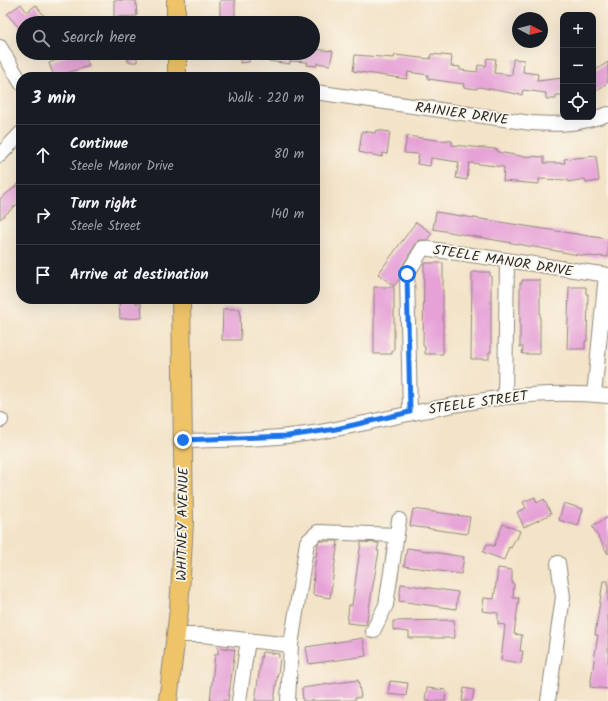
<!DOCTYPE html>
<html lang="en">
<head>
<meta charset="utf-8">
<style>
	:root { --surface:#171b24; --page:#20242c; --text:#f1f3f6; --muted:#9ea1a6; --line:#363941 }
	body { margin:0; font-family:Kalam,sans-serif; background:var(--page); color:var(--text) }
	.controls { position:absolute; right:12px; top:12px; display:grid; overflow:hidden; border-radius:8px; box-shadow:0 4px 16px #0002 }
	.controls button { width:36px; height:36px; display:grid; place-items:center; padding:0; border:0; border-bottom:1px solid var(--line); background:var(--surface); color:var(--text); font:20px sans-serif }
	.compass { position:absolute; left:512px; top:12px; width:36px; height:36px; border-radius:50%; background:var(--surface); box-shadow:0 4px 16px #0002; rotate:97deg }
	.stop { position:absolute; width:12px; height:12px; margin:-9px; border:3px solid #1a73e8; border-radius:50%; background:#fff }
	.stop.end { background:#1a73e8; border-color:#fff; box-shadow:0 1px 4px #0008 }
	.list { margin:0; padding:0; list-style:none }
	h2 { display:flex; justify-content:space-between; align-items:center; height:52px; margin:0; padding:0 16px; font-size:17px }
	h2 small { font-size:13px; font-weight:400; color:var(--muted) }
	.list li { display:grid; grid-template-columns:26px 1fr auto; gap:12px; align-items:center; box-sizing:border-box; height:60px; padding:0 16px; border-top:1px solid var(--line) }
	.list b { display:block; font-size:15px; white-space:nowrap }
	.list p { margin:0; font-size:13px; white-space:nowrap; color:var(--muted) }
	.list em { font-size:13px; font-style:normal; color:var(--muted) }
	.icon { flex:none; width:22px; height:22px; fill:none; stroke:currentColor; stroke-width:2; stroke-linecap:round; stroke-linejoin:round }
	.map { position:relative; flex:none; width:608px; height:701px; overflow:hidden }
	.search { position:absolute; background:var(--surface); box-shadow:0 4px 16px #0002; left:16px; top:16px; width:304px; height:44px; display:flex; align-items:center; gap:10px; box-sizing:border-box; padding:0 14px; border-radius:22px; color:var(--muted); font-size:15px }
	.panel { position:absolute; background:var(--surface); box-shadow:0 4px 16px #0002; left:16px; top:72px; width:304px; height:232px; border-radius:16px }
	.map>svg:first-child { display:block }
</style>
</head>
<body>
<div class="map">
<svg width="608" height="701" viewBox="0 0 608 701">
	<rect width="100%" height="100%" fill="#fbf7ec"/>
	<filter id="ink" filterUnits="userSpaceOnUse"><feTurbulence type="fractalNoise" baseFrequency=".025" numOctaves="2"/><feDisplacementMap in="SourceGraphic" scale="8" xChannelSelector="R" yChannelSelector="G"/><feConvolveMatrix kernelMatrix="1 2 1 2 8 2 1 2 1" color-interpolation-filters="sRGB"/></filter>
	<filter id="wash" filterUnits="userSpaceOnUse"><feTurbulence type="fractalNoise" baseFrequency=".012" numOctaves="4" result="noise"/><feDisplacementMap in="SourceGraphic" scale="16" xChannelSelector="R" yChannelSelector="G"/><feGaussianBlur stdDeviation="0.9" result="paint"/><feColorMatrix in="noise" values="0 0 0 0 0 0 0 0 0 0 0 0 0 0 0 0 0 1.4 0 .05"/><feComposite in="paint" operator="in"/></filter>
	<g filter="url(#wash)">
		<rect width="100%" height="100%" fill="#f3e3c8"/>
		<g id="blocks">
			<path fill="#e6a1d7" d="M114,0L136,1L137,16L114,17Z
				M220,0H235V20H220Z
				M21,4L27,12L36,5L44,16L35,23H23V32L7,14Z
				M313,49L333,51L330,65L317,63V66L307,65L308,62L290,61V64L261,60L262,53H313Z
				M75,53H84L89,66L54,77L49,63Z
				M128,53H137V62H128Z
				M240,53H249V62L240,63Z
				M431,54L452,56L451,66L460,67V70L477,72L478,65L486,66L487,58L496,59L494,73L512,75L513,59L524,60L523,72L538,74L537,81L563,78V95H556V99H546V93L523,90L522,95L479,87L476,89L463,87L464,84L428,79V75L408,72L407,79L353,71L355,55L394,58L395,55L430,59Z
				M608,62V82L593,94V72Z
				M376,130L390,132L387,154L383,153L382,157L359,152L362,131L375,133Z
				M407,136L444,141V140L452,141V145L495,149L498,150V152L520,156L544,157V163H565L564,159L596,156L599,181L586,183L585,179L568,182V180L539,179V184L503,181L504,167L471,163H469L467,180L456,178L459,162L431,158L430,166L417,164L419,154L404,153Z
				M21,182V201L0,219V199Z
				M436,212L608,239V257L598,256L597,257L579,255L433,229Z
				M416,222L432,233L427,240H420L416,244L400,270L399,280L394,286L378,274Z
				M424,263H443V354H425V347L423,346Z
				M472,272H490V276H491V352H489V359H471Z
				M522,280H540V354H522L523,347H520V283H522Z
				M374,287H394V351H392V354H374Z
				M569,287H586V294H588L587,341H585V349H567Z
				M119,299H135L136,303H141L142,318L120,319Z
				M223,309H240L241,340H222Z
				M535,497L537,503L544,499L551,514L524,527L517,512L526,508L523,502Z
				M564,503L583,509L578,526L559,520Z
				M413,509L470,517L467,534L410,526Z
				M608,517V554L592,526Z
				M503,524L520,531L517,539H515L511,548L509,547L504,560L483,552L487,544L494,546Z
				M320,541H338L330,598L313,595L314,570L318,543Z
				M361,542L379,543L377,551H379L366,625L347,623L349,605H352Z
				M407,548L464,557L461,574L404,566Z
				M498,568L512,570V583L514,584L513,598H519L514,634L522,635L520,651H523L521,663L501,660L505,625L498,624V613L482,611L484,598L494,599Z
				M603,581H608V689L590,687L598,635H595Z
				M401,584L458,592L456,609L399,601Z
				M454,620L455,638H409V632L393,630V621Z
				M363,638L366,656L309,664L306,647Z
				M218,647L235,650L228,701H210L215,654H218Z
				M262,652L279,654V658L280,659L274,701H255Z
				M358,680L361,697L355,698V700L303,701L302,688Z
				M390,681L408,683L406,696L388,694Z
				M427,688L446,690L445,701H431L425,699Z
				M464,688L474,690L472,701H462Z"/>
		</g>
	</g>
	<g filter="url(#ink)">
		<use href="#blocks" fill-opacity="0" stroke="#8f877a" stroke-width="1"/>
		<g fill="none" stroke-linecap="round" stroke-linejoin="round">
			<defs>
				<path id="minor" d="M0,47L21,83
					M315,92L531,123C560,125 581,124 608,114
					M0,155L21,133
					M594,395L606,275
					M505,397L507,260
					M410,412L407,274L423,248L608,275
					M0,420H1
					M183,441C234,440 286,439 336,429C427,411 515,386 608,396
					M373,631L386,605L399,520
					M176,635H202L291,645L288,701
					M291,645L307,542L318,532L397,535
					M239,701L248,640
					M548,701L563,597L558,563"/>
				<path id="major" d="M176,0V23
					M177,53V77
					M168,701L179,609L184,522L181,299"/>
			</defs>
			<use href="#minor" stroke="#8f877a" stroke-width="16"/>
			<use href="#major" stroke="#8f877a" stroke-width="20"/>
			<use href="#minor" stroke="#fff" stroke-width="14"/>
			<use href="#major" stroke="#efc469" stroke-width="18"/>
		</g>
	</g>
	<g fill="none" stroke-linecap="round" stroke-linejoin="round" filter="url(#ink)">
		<path stroke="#1a73e8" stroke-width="5" d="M183,440L288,436L336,429L410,412L407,274"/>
	</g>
	<g text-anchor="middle" stroke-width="3.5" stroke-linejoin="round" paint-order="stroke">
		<g font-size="14" fill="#2b2b2b" stroke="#fbf7ec">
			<text transform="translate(462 113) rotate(8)" y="5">RAINIER DRIVE</text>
			<text transform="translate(503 260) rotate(9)" y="5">STEELE MANOR DRIVE</text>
			<text transform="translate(478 402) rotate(-8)" y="5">STEELE STREET</text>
			<text transform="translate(182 524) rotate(-89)" y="5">WHITNEY AVENUE</text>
		</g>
	</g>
</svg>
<div class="controls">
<button>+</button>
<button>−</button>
<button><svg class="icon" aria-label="locate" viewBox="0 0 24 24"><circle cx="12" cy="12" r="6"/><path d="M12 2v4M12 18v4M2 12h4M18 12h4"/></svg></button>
</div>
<svg class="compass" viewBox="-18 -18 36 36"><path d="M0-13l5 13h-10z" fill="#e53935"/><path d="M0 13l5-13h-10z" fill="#9ea1a6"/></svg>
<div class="stop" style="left:407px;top:274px"></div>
<div class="stop end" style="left:183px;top:440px"></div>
<div class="search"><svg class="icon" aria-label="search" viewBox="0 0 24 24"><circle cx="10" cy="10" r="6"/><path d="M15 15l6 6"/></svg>Search here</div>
<section class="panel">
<h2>3 min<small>Walk · 220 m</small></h2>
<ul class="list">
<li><svg class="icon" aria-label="ahead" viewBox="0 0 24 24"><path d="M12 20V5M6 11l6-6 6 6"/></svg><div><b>Continue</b><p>Steele Manor Drive</p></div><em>80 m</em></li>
<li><svg class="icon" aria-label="right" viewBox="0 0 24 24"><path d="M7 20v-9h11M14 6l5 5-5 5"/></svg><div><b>Turn right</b><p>Steele Street</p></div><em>140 m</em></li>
<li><svg class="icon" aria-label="arrive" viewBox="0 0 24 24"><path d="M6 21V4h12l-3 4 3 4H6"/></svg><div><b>Arrive at destination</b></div></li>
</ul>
</section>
</div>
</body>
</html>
